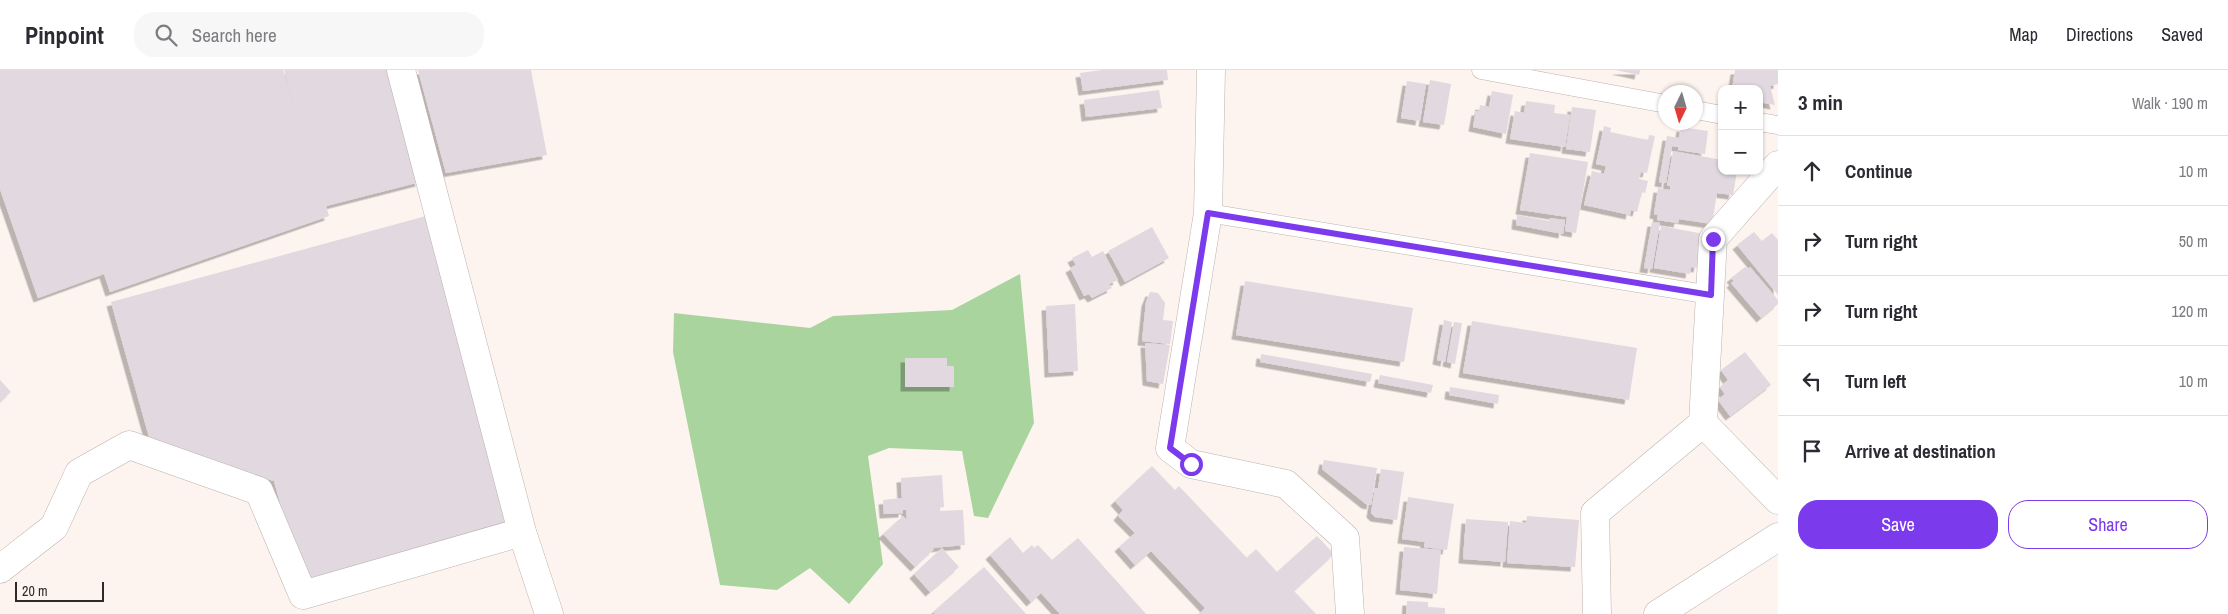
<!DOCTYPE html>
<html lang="en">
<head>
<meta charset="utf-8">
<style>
	:root { --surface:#fff; --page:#f7f7f7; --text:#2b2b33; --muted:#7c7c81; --line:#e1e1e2; --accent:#7c3aed }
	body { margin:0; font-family:"Archivo Narrow",sans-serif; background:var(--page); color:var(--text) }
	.controls { position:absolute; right:15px; top:15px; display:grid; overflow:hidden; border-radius:10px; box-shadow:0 1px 4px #0004 }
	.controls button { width:45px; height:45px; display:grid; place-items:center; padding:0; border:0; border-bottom:1px solid var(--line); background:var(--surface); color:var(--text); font:25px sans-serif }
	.compass { position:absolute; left:1658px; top:15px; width:45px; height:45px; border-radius:50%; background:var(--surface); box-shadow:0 1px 4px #0004; rotate:185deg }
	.scale { position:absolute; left:15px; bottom:12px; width:89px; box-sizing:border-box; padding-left:5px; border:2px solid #2f2a28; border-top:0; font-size:14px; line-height:18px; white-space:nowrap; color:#2f2a28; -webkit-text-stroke:4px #fdf4f0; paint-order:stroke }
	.stop { position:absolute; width:15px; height:15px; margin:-11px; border:4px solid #7c3aed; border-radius:50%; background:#fff }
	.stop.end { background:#7c3aed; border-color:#fff; box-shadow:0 1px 5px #0008 }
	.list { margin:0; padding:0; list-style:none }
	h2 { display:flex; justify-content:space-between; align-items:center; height:65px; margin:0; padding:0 20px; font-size:21px }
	h2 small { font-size:16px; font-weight:400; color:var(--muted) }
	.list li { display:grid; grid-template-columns:32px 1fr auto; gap:15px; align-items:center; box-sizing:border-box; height:70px; padding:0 20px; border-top:1px solid var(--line) }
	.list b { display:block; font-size:19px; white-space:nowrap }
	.list em { font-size:16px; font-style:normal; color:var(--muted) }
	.actions { display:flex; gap:10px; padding:15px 20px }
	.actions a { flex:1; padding:11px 0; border:1px solid var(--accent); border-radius:20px; text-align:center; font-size:18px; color:var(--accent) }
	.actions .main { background:var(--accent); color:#fff }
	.icon { flex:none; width:28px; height:28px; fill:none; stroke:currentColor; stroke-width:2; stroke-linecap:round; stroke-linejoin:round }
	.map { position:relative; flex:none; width:1778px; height:544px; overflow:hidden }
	header { display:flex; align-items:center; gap:30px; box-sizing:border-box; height:70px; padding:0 25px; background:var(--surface); border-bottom:1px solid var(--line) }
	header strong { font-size:24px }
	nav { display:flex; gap:28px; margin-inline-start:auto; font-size:18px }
	.search { width:350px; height:45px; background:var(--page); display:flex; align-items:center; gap:12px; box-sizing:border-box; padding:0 18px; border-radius:20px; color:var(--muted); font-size:19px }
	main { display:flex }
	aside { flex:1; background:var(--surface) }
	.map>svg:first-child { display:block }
</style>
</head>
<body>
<header>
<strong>Pinpoint</strong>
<div class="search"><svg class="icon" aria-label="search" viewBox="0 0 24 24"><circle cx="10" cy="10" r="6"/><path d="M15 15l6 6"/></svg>Search here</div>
<nav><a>Map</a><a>Directions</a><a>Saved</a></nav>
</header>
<main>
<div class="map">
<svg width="1778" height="544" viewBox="0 0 1778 544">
	<defs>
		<filter id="shadow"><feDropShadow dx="-4.5" dy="4.5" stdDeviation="0" flood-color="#0004"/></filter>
	</defs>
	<rect width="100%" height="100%" fill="#fdf4f0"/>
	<path fill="#a9d49e" d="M1020,204L1034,353L988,448L974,446L962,381L889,378L868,386L883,494L849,534L810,498L777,520L720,515L673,282L674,243L810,258L833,246L952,240Z"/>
	<path fill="#e1d8e0" filter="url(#shadow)" d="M0,0H283L293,34L284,0H390L420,112L326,136L329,146L110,222L104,204L38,228L0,119Z
		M418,0H531L547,85L446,103Z
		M1102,0H1167L1168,10L1083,21L1080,3Z
		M1616,0H1640L1639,5Z
		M1735,0H1778V14L1770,16L1775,35L1759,32V19H1732Z
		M1430,10L1451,14L1444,55L1423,52Z
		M1407,11L1426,14L1420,51L1401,48Z
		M1159,20L1162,38L1086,47L1084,30Z
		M1492,21L1513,25L1506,64L1473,57L1476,41H1479L1480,35L1489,37Z
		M1526,31L1555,35L1554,43L1570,45L1565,77L1510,69L1515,41L1524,43Z
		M1572,37L1596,40L1590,82L1566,79Z
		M1604,56L1611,58L1610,62L1648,70L1649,65L1655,66L1647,103L1641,102L1639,109L1648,111L1645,123L1642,122L1637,142L1631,140L1630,145L1584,135L1592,101L1604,104L1606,96L1596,94Z
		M1681,57L1708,61L1705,84L1678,80V77L1672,76L1666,113L1659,112L1667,66L1679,68Z
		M1673,81L1722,90V101H1737L1733,125L1717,123L1712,154L1679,149L1678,153L1657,150L1658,145L1654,144L1658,118L1670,120V116H1667Z
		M1530,83L1588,92L1576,163L1565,161L1567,147L1520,140Z
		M1517,145L1549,151V148L1565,150L1563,164L1516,155Z
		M426,146L512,456L302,513L274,411L151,374L111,232Z
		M1652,152L1660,153L1652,199L1644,198Z
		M1661,156L1704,164L1698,198L1691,197L1690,204L1654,198Z
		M1152,157L1169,188L1125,212L1108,181Z
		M1754,162L1762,171L1772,163L1778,170V225L1737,175Z
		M1088,180L1092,187L1103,181L1118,210L1109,214L1112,218L1092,228L1089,224L1084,226L1070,198L1076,195L1072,188Z
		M1745,197L1748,199L1750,197L1778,230V234L1761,248L1731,213L1734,211L1731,208Z
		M1245,211L1413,238L1404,292L1236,265Z
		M1150,222L1158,223L1165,233L1163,250L1173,251L1170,274L1142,271L1146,232Z
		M1075,234L1078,301L1049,303L1046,236Z
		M1444,250L1452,252L1445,292L1437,290Z
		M1472,251L1637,278L1629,330L1463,303Z
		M1454,252L1462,253L1455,294L1447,292Z
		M1145,273L1170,275L1163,314L1147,311Z
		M1745,282L1771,315L1730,346L1718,330L1725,324L1720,317L1728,310L1721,300Z
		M1261,284L1372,304L1370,312L1260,292Z
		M905,288H947V296H954V317H905Z
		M1380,305L1433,315L1431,323L1378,313Z
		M0,310L11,322L0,332Z
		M1450,317L1499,325L1498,334L1449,325Z
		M1324,390L1377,398L1371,435L1366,434L1322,399Z
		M1152,396L1175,420L1179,416L1247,488L1256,479L1277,502L1317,466L1334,484L1294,521L1316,544H1199L1205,538L1151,481L1135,495L1119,477L1135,463L1118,446L1123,440L1115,431Z
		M1381,399L1404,402L1397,450L1375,447L1371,443L1375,418H1378Z
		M942,405L944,437L939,438V441L963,440L965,475L932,478L934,479L915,497L883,464L903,446L907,450L906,440H903V443L884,444L883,430L902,428L901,408Z
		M1408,427L1454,434L1447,480L1424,477L1425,472L1402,469Z
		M1527,446L1579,450L1575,497L1507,493L1510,451L1526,453Z
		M1466,449L1508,452L1505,492L1463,489Z
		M1010,467L1023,483L1032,475L1034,478L1038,475L1052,490L1078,468L1146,544H1060L1041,523L1031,532L990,485Z
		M1404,477L1441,480L1437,524L1400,520Z
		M942,478L959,497L930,522L914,504Z
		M984,497L1026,544H935L933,542Z
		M1407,531L1428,532V537L1445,538V544H1406Z"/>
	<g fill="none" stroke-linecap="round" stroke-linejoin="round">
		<defs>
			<path id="service" d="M1481,0L1666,34
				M1696,40L1722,45
				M1759,52L1778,55
				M1208,143L1711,225"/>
			<path id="minor" d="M401,0L522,462L549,544
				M1211,0L1208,143L1170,378L1191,394L1286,414L1345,468L1350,544
				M1703,353L1778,430
				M0,499L54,457L79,403L129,375L259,421L303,525L522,462
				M1597,544L1595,443L1703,353L1713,169L1778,95
				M1658,544L1778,467"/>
		</defs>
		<use href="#service" stroke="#bdb2ad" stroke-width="19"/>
		<use href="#minor" stroke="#bdb2ad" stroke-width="29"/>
		<use href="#service" stroke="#fff" stroke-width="18"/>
		<use href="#minor" stroke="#fff" stroke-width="28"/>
	</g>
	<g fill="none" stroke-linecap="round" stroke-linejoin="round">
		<path stroke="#7c3aed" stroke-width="6" d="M1191,394L1170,378L1208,143L1711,225L1713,169"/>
	</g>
</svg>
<div class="controls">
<button>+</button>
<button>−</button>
</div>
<svg class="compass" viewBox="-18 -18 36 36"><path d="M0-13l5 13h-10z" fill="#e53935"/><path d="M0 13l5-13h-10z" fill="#7c7c81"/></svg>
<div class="scale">20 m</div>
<div class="stop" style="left:1191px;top:394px"></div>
<div class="stop end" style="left:1713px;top:169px"></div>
</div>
<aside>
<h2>3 min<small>Walk · 190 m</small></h2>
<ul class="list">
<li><svg class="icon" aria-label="ahead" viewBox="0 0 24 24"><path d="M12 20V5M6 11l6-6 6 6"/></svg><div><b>Continue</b></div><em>10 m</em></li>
<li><svg class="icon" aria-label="right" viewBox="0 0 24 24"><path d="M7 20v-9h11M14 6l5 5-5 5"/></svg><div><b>Turn right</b></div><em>50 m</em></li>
<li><svg class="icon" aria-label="right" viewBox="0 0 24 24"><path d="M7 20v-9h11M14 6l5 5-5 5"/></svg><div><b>Turn right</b></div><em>120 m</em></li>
<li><svg class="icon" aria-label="left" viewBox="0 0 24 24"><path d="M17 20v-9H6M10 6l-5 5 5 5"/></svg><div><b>Turn left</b></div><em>10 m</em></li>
<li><svg class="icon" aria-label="arrive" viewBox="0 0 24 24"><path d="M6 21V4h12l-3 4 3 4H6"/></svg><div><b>Arrive at destination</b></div></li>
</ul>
<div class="actions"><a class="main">Save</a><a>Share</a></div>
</aside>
</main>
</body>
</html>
